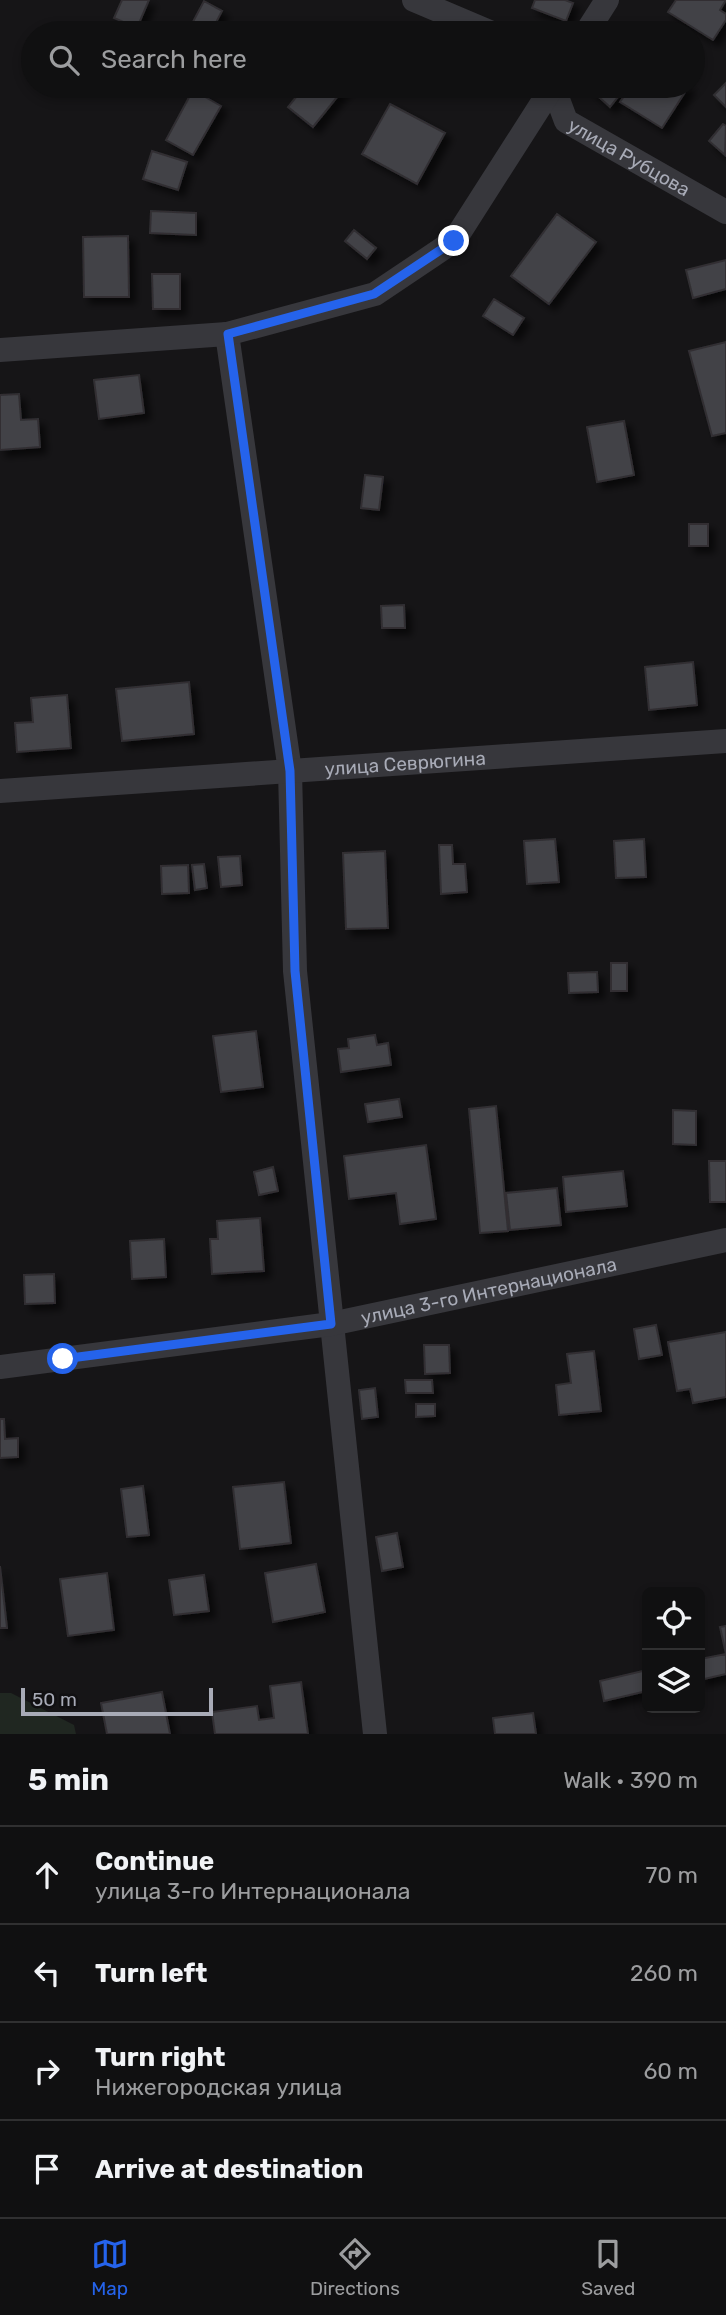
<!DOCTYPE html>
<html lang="en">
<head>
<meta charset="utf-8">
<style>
	:root { --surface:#101011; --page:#1e1e1f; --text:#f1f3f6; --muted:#9c9d9f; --line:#303031; --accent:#2563eb }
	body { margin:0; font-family:Rubik,sans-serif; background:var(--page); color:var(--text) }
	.controls { position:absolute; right:21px; bottom:21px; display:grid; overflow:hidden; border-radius:10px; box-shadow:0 4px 10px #0003 }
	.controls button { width:63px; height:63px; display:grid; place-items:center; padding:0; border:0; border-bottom:2px solid var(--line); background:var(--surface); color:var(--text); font:35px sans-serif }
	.scale { position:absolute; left:21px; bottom:18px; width:192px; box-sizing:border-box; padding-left:7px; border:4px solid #a8abb7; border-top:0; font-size:19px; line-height:24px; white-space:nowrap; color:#a8abb7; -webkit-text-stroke:5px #111012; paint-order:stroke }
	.stop { position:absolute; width:21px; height:21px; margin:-16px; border:5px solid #2563eb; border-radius:50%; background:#fff }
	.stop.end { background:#2563eb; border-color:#fff; box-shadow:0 2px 7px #0008 }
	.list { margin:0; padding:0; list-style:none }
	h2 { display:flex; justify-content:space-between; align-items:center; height:91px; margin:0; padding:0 28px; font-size:30px }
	h2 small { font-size:23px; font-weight:400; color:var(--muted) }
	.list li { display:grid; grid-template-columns:46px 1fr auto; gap:21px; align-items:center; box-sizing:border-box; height:98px; padding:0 28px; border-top:2px solid var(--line) }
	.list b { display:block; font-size:26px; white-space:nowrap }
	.list p { margin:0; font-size:23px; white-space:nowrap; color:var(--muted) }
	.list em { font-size:23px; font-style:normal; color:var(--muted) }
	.icon { flex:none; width:38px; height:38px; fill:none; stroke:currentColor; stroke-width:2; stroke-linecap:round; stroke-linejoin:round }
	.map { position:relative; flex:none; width:726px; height:1734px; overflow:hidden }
	.search { position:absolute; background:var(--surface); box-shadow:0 4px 10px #0003; left:21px; right:21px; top:21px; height:77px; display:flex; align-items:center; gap:18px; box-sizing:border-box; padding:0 24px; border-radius:38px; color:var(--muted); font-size:26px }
	.sheet { height:483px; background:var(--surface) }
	nav { display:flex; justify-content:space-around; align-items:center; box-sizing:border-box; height:98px; border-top:2px solid var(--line); background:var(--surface); font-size:19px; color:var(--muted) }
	nav a { display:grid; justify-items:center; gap:4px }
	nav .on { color:var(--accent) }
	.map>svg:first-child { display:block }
</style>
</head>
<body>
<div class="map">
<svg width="726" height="1734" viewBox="0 0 726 1734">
	<defs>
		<filter id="shadow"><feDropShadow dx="6" dy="6" stdDeviation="3.5" flood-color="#0009"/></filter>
	</defs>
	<rect width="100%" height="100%" fill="#161517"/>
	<path fill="#202721" d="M0,1693H11L74,1725L76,1734H0Z"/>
	<path fill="#424247" stroke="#302f33" stroke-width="2" filter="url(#shadow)" d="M122,0H149L137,28L114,18Z
		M535,0H565L573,3L566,21L532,8Z
		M676,0H726L720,10L726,14V20L713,40L668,12Z
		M204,1L222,11L211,32L213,33H187Z
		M726,83V107L714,95Z
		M294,86H346L313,127L288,107L301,91Z
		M593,86H622L625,88L610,107L590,89Z
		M631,86H689L662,128L620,102Z
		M193,90L221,106L193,155L166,140Z
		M390,104L445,133L417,184L362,154Z
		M723,124L726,126L725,155L709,141Z
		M152,151L187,162L178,190L143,179Z
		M151,211L196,213V235L150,233Z
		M557,214L596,242L549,304L511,276Z
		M354,230L376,248L367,259L345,241Z
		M128,236L129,297H84L83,237Z
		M726,260V289L693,298L686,270Z
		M152,274H180V309H153Z
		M494,299L524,318L513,335L483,316Z
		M726,342V433L712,436L689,351Z
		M139,375L144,413L99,419L94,380Z
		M19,394L21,420L38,419L40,447L0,450V395Z
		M624,421L634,475L597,482L587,427Z
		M365,475L383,477L379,510L361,508Z
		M689,524H708V546H689Z
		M404,605L405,628H382L381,606Z
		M693,662L697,705L649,710L645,667Z
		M189,682L194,734L122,741L116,689Z
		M67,695L71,748L17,752L15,723L33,722L31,698Z
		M555,839L559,882L527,884L524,841Z
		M644,839L646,877L616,878L614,841Z
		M439,845H452L453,864H465L467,892L441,894Z
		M385,851L388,928L346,929L343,853Z
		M240,856L242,885L221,887L218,857Z
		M204,864L207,888L195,890L192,865Z
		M188,865L189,893L162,894L161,866Z
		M611,963H627V991H611Z
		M597,972L598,992L569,993L568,973Z
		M256,1031L263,1087L221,1092L213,1036Z
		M375,1035L377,1045L388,1043L391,1065L341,1072L338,1049L349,1048L348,1039Z
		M399,1099L402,1117L368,1122L365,1104Z
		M496,1106L508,1231L480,1233L469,1109Z
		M673,1110L696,1111V1145L673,1144Z
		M426,1145L436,1219L400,1224L396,1193L349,1199L344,1156Z
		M709,1161H726V1202H710Z
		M273,1167L278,1191L259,1195L254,1172Z
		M623,1171L627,1206L566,1212L563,1177Z
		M557,1188L561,1225L510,1230L506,1193Z
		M260,1218L264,1271L212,1274L210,1239H218L217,1221Z
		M164,1239L166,1277L132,1279L130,1241Z
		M54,1274L55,1303L25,1304L24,1275Z
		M656,1325L662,1355L639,1359L634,1329Z
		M726,1332V1397L693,1403L690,1389L677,1391L668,1342Z
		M424,1345H449L450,1373L425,1374Z
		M594,1351L601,1411L559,1415L556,1385L571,1383L567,1354Z
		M405,1380H432L433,1393H406Z
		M375,1388L378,1417L362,1419L359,1390Z
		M416,1404H435V1416L416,1417Z
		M0,1419H4L5,1439L18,1438V1457L0,1458Z
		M284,1482L291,1543L240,1549L233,1487Z
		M143,1486L149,1535L127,1537L121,1489Z
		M397,1533L403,1567L382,1571L376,1537Z
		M316,1564L325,1612L273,1622L265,1573Z
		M0,1566L7,1628H0Z
		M107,1573L114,1630L68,1636L60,1579Z
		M204,1575L209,1611L174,1615L169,1580Z
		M726,1626V1674L700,1680V1659L726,1654L720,1627Z
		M647,1670V1691L604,1701L600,1681Z
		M301,1682L308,1734H215L212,1712L257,1706L259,1720L274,1718L270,1686Z
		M162,1692L170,1734H107L101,1703Z
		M533,1713L536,1734H495L493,1718Z"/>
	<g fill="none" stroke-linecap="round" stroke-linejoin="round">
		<g stroke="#37373c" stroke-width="24">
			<path d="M414,0L492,33"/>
			<path d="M586,33L607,0"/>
			<path id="s1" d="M553,86L566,121L726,212"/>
			<path d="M227,334L290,771L295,971L375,1734"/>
			<path d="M0,350L227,334L375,294L454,241L553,86"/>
			<path id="s2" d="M0,791L726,741"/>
			<path id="s3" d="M0,1367L331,1324L726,1240"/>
		</g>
	</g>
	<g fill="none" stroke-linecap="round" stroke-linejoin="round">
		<path stroke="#2563eb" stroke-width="9" d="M63,1359L331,1324L295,971L290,771L228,334L374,294L454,241"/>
	</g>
	<g text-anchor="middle" stroke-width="7" stroke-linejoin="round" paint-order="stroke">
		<g font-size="19" fill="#a8abb7" stroke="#111012">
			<text dy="7" stroke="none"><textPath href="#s1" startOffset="110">улица Рубцова</textPath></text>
			<text dy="7" stroke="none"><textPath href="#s2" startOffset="406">улица Севрюгина</textPath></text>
			<text dy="7" stroke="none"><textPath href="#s3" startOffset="495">улица 3-го Интернационала</textPath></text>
		</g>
	</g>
</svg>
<div class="controls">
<button><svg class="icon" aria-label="locate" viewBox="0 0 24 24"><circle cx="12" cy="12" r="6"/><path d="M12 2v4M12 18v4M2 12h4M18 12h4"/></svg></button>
<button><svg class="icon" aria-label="layers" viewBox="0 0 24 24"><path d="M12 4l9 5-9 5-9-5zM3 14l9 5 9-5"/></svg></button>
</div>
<div class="scale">50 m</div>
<div class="stop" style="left:63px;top:1359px"></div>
<div class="stop end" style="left:454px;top:241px"></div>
<div class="search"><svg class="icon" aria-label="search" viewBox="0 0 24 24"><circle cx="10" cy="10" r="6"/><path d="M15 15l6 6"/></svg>Search here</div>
</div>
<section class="sheet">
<h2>5 min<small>Walk · 390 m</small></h2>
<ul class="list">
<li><svg class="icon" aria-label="ahead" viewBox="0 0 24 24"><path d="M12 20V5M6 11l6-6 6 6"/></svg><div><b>Continue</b><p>улица 3-го Интернационала</p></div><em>70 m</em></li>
<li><svg class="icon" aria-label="left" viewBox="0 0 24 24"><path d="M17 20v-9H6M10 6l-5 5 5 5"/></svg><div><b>Turn left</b></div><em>260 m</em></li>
<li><svg class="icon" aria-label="right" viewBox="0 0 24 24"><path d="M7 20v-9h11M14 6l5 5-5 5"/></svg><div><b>Turn right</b><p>Нижегородская улица</p></div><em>60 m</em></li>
<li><svg class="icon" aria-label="arrive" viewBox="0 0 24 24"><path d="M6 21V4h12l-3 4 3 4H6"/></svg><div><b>Arrive at destination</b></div></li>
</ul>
</section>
<nav>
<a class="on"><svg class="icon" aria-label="map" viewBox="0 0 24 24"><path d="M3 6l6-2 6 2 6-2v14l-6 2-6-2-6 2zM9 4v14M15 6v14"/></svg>Map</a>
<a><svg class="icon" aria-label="directions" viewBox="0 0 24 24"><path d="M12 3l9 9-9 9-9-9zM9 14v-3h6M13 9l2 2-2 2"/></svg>Directions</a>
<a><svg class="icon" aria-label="saved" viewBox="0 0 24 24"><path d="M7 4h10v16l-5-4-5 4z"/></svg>Saved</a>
</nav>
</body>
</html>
